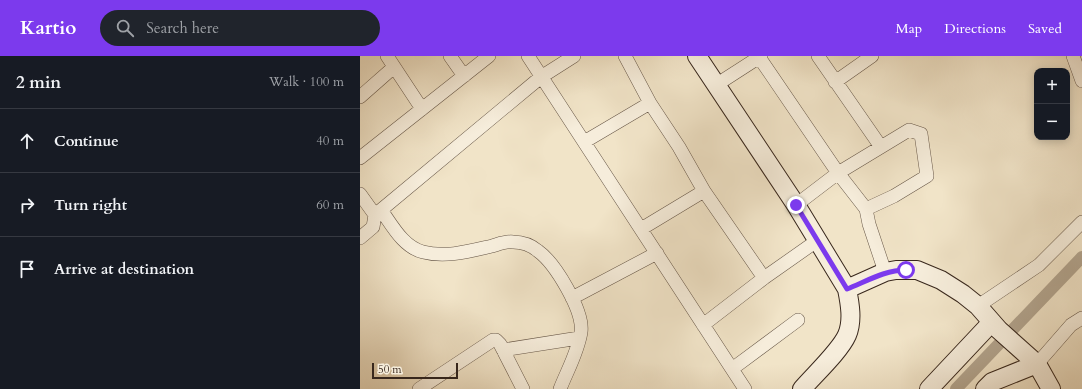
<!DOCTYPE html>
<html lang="en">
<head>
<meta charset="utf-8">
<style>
	:root { --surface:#171b24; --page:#20242c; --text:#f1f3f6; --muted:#9ea1a6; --line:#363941; --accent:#7c3aed }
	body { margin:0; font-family:Cardo,serif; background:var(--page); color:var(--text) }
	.controls { position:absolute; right:12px; top:12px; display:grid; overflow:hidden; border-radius:8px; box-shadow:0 2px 10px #0003 }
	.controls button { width:36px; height:36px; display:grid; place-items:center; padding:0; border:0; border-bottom:1px solid var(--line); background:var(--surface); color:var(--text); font:20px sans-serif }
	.scale { position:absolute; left:12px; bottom:10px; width:86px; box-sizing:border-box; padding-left:4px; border:2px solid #38271c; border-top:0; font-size:11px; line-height:14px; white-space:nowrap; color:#38271c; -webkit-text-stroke:3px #f6eddb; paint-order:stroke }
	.stop { position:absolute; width:12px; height:12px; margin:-9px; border:3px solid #7c3aed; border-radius:50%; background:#fff }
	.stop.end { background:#7c3aed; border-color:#fff; box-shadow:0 1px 4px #0008 }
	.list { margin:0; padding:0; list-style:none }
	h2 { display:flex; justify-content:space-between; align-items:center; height:52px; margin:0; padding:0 16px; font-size:17px }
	h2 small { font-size:13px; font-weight:400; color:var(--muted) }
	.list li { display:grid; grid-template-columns:26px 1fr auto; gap:12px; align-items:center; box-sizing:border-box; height:64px; padding:0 16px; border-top:1px solid var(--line) }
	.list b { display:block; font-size:15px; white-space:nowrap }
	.list em { font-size:13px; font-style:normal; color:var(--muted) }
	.icon { flex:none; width:22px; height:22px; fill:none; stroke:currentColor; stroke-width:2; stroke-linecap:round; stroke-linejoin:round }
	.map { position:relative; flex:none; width:722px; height:333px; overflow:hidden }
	header { display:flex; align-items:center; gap:24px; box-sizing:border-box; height:56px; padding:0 20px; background:var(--accent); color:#fff }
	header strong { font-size:19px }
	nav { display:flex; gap:22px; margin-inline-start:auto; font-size:14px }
	.search { width:280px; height:36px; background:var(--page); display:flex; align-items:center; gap:10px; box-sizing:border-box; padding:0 14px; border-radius:22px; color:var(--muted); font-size:15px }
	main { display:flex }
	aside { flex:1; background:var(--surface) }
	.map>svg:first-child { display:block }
</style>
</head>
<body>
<header>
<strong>Kartio</strong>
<div class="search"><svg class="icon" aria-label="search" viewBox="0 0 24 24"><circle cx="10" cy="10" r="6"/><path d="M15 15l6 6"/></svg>Search here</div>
<nav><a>Map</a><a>Directions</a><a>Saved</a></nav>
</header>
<main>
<aside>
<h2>2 min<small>Walk · 100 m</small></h2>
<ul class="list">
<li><svg class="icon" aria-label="ahead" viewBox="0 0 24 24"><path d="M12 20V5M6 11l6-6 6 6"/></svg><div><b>Continue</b></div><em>40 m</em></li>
<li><svg class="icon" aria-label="right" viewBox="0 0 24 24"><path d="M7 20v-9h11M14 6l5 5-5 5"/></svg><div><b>Turn right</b></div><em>60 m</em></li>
<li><svg class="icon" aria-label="arrive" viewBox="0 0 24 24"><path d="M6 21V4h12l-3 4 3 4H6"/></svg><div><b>Arrive at destination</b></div></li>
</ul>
</aside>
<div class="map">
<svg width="722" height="333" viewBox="0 0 722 333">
	<rect width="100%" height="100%" fill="#f1e4c8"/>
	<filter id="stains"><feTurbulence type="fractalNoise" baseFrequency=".005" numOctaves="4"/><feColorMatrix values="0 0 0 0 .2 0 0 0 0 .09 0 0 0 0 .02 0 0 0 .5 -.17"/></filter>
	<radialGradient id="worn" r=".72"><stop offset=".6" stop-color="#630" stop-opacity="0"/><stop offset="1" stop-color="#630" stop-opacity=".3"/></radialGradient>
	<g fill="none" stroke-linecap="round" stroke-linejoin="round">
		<path stroke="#b2a48e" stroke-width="12" d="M596,333L722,201"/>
		<defs>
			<path id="street" d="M27,0L62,53
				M90,0L104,20
				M168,0L224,86
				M265,0L290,47
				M458,0L521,91
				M713,0L722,25
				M399,1L478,117L506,153
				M475,26L512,0
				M356,29L401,0
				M0,41L34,11
				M0,102L129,0
				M0,138L15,159L13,171L0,182
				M436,149L478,117L549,74L561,78L567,120L534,140L506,153L509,168L525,216
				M21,154C32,169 43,191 63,196C86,202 110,195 132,190C139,188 146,185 153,186C162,186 171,189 178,195C195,207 224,255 221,276C218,296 207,315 200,333
				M15,159L181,21L214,0
				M281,173L344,135
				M212,242L297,197
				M618,250L679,209L722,166
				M343,269L404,222
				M143,294L219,282
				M677,308L711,269L722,262
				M372,313L438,264
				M59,333L133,284H136L140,288L163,333
				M385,333L224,86L290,47L319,91L344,135L404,222L458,184"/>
			<path id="secondary" d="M337,0L436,149L487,233C490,248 493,265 487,279C480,295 454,319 442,333
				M487,233L525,216L536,214H557L581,224L603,238L618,250L639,274L677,308L691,333
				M569,333L631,267
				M625,333L632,326L677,308"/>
		</defs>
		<use href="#street" stroke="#665647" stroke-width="14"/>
		<use href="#secondary" stroke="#38271c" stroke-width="20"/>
		<use href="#street" stroke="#f6eddb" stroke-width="13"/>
		<use href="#secondary" stroke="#f6eddb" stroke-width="18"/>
	</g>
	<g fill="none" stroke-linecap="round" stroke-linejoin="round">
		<path stroke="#7c3aed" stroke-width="5" d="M436,149L487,233C507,225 525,214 546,214"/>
	</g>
	<rect width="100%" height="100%" filter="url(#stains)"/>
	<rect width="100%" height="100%" fill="url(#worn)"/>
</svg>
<div class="controls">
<button>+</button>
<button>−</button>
</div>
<div class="scale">50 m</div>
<div class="stop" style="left:546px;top:214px"></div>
<div class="stop end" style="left:436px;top:149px"></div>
</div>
</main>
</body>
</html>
